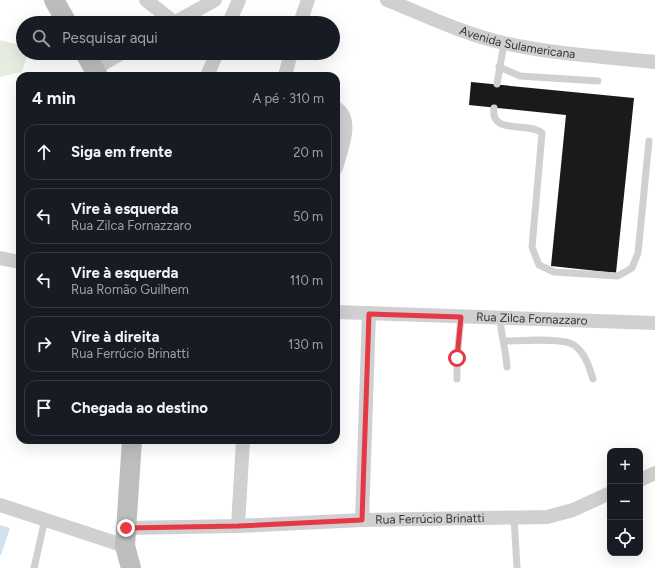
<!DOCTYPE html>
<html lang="pt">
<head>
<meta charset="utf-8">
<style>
	:root { --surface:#171b24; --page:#20242c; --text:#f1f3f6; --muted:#9ea1a6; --line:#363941 }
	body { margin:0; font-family:Figtree,sans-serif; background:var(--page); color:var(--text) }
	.controls { position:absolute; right:12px; bottom:12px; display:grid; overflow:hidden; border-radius:8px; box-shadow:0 4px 16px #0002 }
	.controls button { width:36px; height:36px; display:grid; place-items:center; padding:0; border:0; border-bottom:1px solid var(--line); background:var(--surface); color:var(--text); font:20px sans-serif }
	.stop { position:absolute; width:12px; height:12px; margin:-9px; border:3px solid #e63946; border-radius:50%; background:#fff }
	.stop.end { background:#e63946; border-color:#fff; box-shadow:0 1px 4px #0008 }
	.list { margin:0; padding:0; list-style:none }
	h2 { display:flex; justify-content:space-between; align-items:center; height:52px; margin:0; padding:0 16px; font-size:17px }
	h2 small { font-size:13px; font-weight:400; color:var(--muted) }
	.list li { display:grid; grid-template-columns:26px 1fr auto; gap:12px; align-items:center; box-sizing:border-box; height:56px; margin:0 8px 8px; padding:0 8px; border:1px solid var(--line); border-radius:12px }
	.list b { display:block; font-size:15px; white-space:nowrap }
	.list p { margin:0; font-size:13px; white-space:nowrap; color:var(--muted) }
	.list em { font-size:13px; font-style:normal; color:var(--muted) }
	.icon { flex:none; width:22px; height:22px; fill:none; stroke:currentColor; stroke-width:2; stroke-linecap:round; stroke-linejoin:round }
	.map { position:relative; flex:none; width:655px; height:568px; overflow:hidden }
	.search { position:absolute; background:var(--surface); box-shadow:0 4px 16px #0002; left:16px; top:16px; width:324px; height:44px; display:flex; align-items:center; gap:10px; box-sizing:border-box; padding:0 14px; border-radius:22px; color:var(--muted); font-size:15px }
	.panel { position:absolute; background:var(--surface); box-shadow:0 4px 16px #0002; left:16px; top:72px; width:324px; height:372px; border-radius:12px }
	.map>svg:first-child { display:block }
</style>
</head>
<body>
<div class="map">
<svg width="655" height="568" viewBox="0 0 655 568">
	<rect width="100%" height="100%" fill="#fff"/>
	<path fill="#e6ecdf" d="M0,40L23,46V53H28L22,72L0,77Z"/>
	<path fill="#cfe2ee" d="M0,525L10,528L1,555H0Z"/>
	<path fill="#1a1a1a" d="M471,82L634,98L616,273L551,266L566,115L469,105Z"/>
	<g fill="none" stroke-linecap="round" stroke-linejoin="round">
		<path stroke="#d0d0d0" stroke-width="7" d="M499,67L520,76L598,81
			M497,84L504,43
			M494,108C490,136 530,121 542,133L532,247L539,265L554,272L618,276L632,268L638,253L649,141
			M500,318C501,335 506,350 507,367
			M503,341C517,341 564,337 574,345C585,353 589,366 593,379
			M457,379V358L461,317
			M514,518L517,568
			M34,568L45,519"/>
		<g stroke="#d0d0d0" stroke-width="14">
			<path d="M146,0L175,23"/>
			<path id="s1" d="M387,0C425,15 463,34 504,43C553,54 605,57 655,62"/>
			<path d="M174,23L215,0"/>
			<path d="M229,23L239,0"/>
			<path d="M300,23L308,0"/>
			<path d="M94,69L122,53"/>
			<path d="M207,76L217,53"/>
			<path d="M285,76L291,53"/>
			<path d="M336,108C355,120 340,151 336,168"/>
			<path d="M0,258L20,262"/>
			<path id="s2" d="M336,312L655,323"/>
			<path d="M640,480L655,473"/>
			<path d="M0,505L125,546"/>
			<path d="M362,520L369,313"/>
			<path d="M238,526L243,440"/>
			<path id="s3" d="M126,528L238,526L362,520L547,517L573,510L610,493"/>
		</g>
		<path stroke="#bdbdbd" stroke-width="20" d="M54,0L67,23
			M85,53L98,76
			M131,568L125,546L132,440"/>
	</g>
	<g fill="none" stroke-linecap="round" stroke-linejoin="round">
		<path stroke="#e63946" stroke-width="5" d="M126,528L238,526L362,520L369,314L461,317L457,358"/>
	</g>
	<g text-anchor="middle" stroke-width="4" stroke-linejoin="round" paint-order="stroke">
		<g font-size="12" fill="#333" stroke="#fff">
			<text dy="4" stroke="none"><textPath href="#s1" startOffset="138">Avenida Sulamericana</textPath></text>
			<text dy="4" stroke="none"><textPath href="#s2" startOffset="196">Rua Zilca Fornazzaro</textPath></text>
			<text dy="4" stroke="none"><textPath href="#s3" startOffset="304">Rua Ferrúcio Brinatti</textPath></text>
		</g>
	</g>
</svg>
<div class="controls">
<button>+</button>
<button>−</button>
<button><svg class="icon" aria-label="locate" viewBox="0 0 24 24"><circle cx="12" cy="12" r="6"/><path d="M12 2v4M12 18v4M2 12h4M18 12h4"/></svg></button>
</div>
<div class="stop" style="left:457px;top:358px"></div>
<div class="stop end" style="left:126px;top:528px"></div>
<div class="search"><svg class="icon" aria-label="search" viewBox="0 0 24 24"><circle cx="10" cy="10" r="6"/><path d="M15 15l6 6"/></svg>Pesquisar aqui</div>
<section class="panel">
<h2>4 min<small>A pé · 310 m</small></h2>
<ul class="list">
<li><svg class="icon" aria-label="ahead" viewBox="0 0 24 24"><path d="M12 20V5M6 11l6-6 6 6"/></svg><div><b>Siga em frente</b></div><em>20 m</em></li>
<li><svg class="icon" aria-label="left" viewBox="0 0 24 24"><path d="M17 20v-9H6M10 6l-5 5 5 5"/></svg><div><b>Vire à esquerda</b><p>Rua Zilca Fornazzaro</p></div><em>50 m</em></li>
<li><svg class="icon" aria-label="left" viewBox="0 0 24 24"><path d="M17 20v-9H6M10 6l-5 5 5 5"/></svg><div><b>Vire à esquerda</b><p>Rua Romão Guilhem</p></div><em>110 m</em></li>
<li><svg class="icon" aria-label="right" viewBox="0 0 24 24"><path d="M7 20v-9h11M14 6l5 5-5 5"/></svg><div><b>Vire à direita</b><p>Rua Ferrúcio Brinatti</p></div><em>130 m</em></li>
<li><svg class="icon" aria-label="arrive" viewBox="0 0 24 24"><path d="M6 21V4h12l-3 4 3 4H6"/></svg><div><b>Chegada ao destino</b></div></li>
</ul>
</section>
</div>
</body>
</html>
